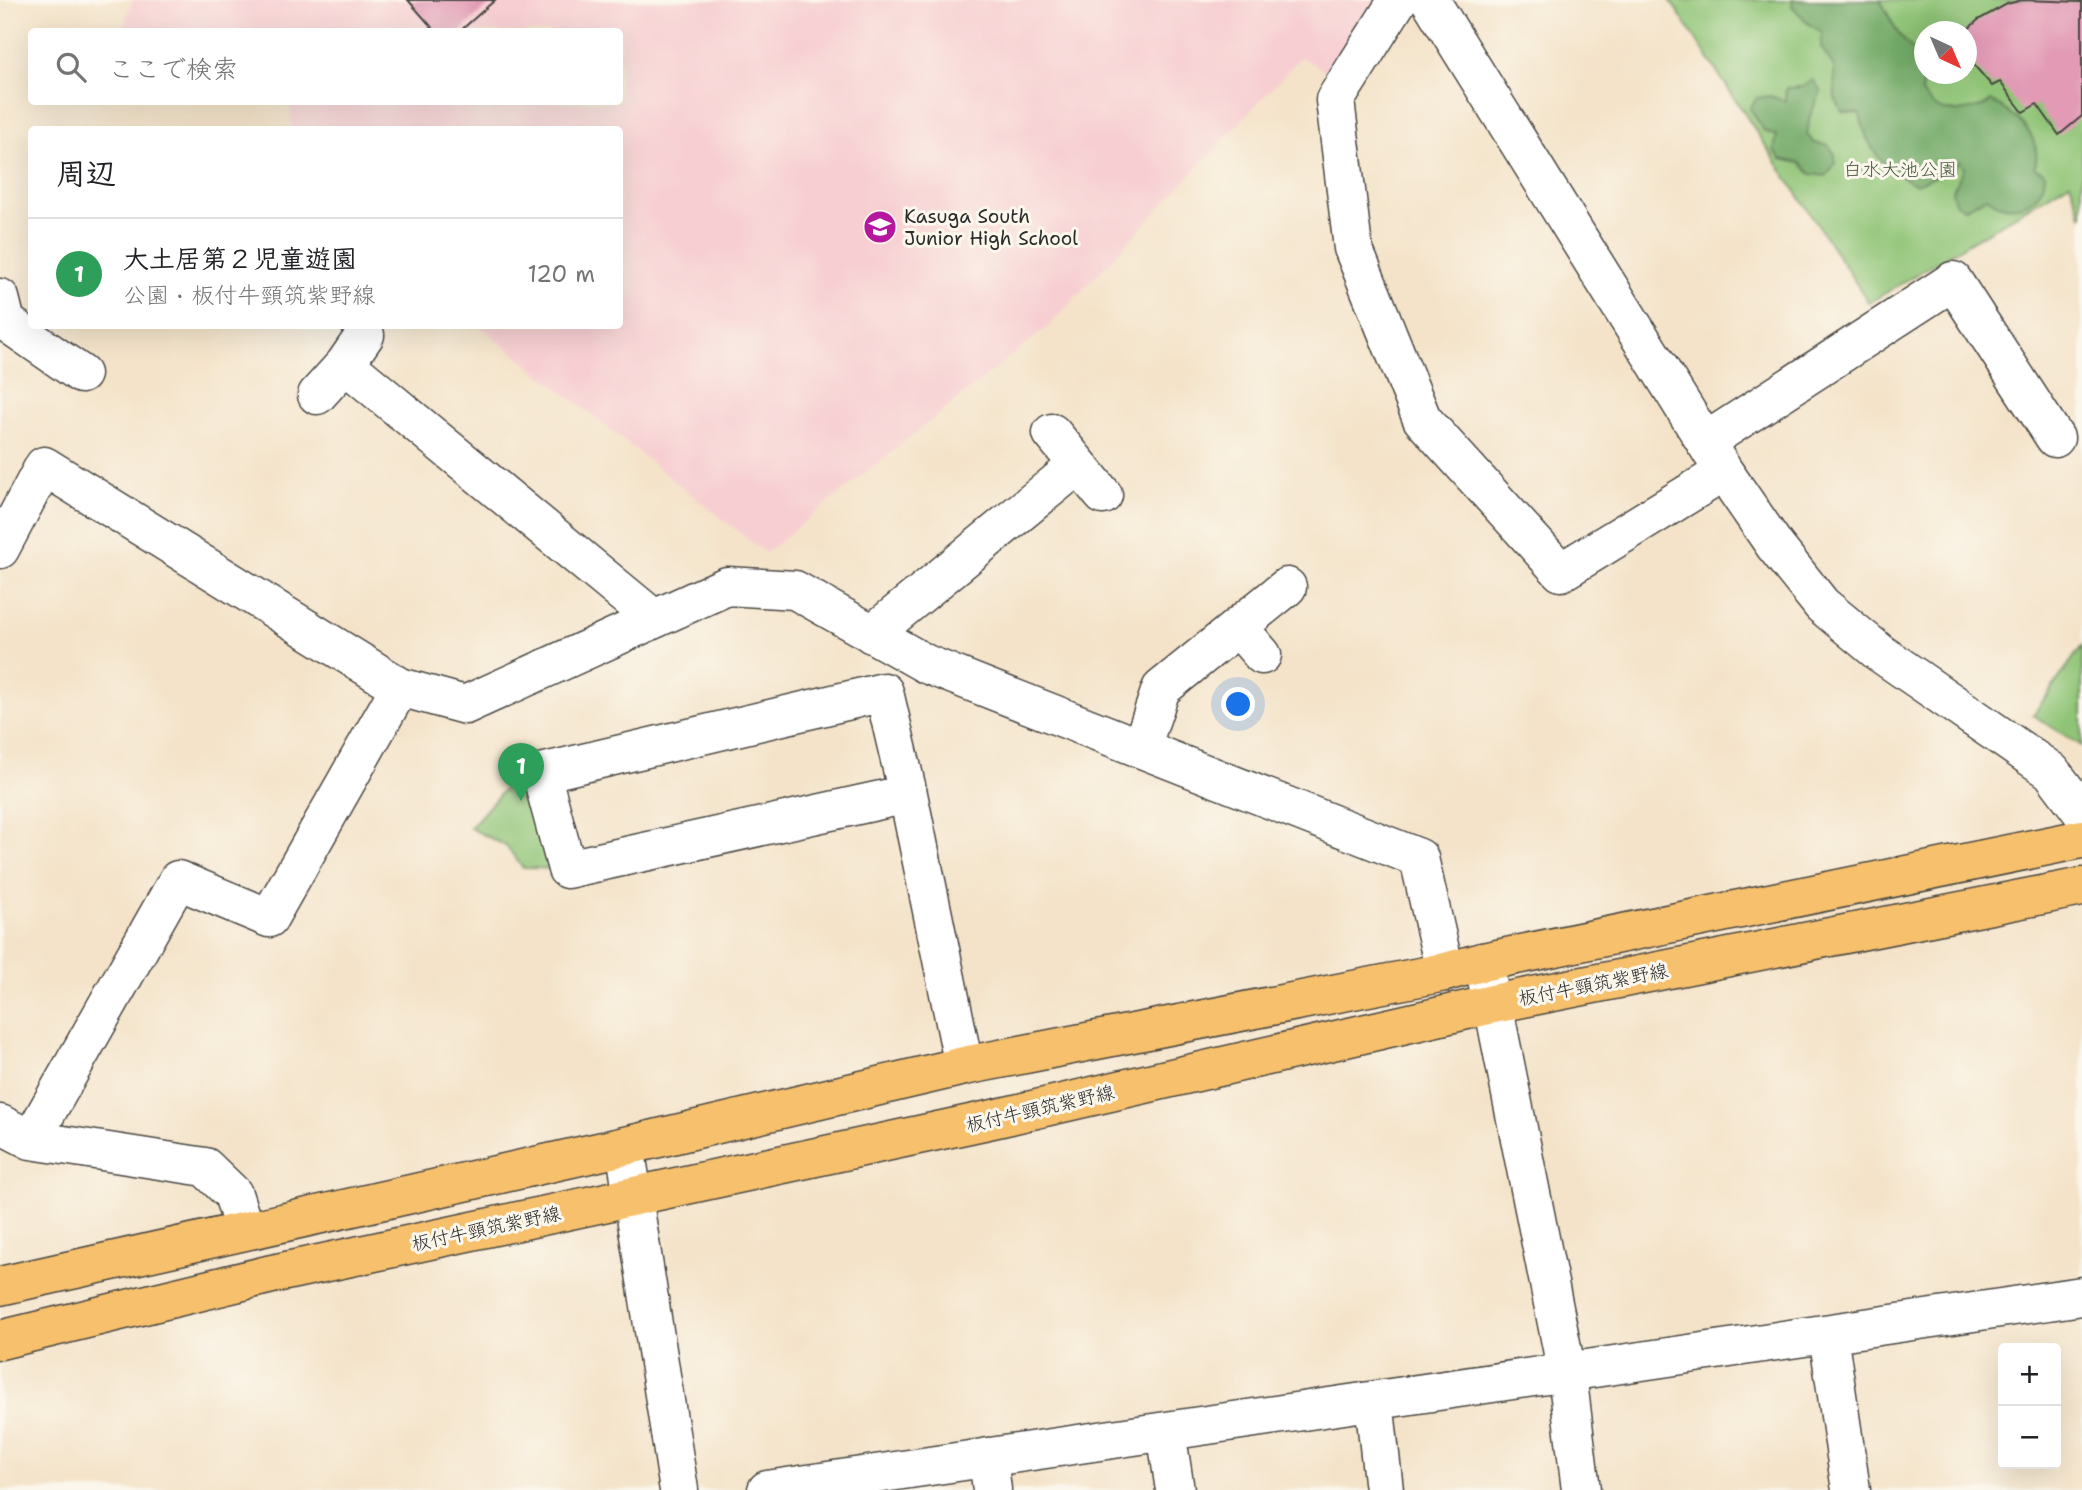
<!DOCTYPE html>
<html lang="ja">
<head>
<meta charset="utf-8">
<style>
	:root { --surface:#fff; --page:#f6f6f6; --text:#202124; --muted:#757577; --line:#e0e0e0; --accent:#ea580c }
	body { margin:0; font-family:"Shantell Sans","Klee One",sans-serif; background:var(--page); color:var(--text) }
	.controls { position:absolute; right:21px; bottom:21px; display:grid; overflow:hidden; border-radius:7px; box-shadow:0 7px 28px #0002 }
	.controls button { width:63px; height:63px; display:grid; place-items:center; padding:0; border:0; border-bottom:2px solid var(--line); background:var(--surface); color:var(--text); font:35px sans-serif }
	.compass { position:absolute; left:1914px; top:21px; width:63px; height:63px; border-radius:50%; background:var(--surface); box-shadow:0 7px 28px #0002; rotate:136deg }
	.you { position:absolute; left:1239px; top:705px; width:24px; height:24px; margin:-18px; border:5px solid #fff; border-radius:50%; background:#1a73e8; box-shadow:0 0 0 10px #1a73e833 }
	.badge { display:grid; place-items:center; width:46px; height:46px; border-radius:50%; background:var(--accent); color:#fff; font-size:23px; font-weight:700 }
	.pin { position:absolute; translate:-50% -58px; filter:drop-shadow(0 2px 4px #0008) }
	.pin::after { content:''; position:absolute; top:37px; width:24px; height:21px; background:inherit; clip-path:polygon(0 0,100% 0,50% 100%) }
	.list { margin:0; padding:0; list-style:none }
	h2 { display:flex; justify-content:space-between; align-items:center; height:91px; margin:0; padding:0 28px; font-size:30px }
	h2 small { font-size:23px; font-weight:400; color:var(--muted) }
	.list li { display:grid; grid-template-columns:46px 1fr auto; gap:21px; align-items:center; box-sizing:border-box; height:112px; padding:0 28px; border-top:2px solid var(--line) }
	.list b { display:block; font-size:26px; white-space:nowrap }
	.list p { margin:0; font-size:23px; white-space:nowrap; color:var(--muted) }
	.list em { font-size:23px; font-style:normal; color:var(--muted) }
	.icon { flex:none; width:38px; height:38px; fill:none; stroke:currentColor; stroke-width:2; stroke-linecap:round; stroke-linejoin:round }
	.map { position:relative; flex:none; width:2082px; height:1490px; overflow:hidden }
	.search { position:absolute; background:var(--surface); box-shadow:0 7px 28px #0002; left:28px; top:28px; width:595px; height:77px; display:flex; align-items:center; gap:18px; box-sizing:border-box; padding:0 24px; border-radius:7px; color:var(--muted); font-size:26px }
	.panel { position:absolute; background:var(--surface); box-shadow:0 7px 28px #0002; left:28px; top:126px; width:595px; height:203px; border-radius:7px }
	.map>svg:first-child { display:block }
</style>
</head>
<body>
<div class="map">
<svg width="2082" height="1490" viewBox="0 0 2082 1490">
	<rect width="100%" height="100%" fill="#fbf7ec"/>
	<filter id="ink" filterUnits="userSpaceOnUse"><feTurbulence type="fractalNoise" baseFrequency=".0143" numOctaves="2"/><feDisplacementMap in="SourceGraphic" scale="14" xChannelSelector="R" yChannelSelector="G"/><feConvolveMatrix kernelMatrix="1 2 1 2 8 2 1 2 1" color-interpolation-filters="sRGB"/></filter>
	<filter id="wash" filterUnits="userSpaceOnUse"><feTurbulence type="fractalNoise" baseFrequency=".00686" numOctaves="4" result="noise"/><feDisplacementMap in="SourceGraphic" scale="28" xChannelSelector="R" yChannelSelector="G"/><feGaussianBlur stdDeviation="1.57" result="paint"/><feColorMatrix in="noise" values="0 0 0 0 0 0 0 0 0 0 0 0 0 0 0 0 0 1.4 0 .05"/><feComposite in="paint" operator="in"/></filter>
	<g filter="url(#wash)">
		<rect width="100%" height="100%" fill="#f4e3c9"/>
		<path fill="#f7cfd2" d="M133,0H1384L1328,72L1301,57L1050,325L765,553L480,326H620V130L292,129L290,102H620V32H121Z"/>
		<path fill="#8fc476" stroke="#5d7850" stroke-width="2" fill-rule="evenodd" d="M1670,0H2082V218L2070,182L1869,303ZM1924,32H1966V74H1924Z
			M2082,646V746L2033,715Z
			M519,772L541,773L567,869L523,868L506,846L470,828Z"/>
		<path fill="#73aa67" stroke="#4f6a49" stroke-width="2" d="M1792,0H1880C1887,11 1892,24 1899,34C1920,63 1928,49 1921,92C1937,113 1945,114 1970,109C1979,108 1984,107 1991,101C2016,116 2043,134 2035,167L2045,173C2044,197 2025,211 2001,205C1996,204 1991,199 1986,197L1964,209L1955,203L1952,191L1964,169L1960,161L1952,171L1915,184C1882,167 1867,150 1860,114L1842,112L1835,98L1834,67L1821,47L1822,32L1809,24L1792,6Z
			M1813,80L1821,91L1810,115L1807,134L1814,143L1828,145L1835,154V164L1826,176L1811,174L1800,163L1781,159L1774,150L1777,136L1764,131L1750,108L1757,98L1770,96L1785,101L1786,88L1802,87Z"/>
		<g id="blocks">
			<path fill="#e29ab5" d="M408,0H495L459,32H436Z
				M2022,0L2082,2V116L2059,135L2037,104L2023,112L2000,82L1992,86L1966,56V31L1978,20L2007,4Z"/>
		</g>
	</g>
	<g filter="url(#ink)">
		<use href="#blocks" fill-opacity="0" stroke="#494743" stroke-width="2"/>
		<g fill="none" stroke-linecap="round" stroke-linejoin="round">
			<defs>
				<path id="minor" d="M1398,0L1335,100L1353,248L1422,419L1561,572L1724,472
					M1430,0L1724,472L1775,546L1822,605L1880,653L2051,771L2082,812
					M0,298L6,322L81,374
					M345,364L654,619
					M317,395L345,364L365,335
					M1052,433L1103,495
					M1705,442L1953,281L2055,438
					M0,549L44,466L400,687L269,918L178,880L31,1140
					M1238,627L1262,655
					M872,634L1078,465
					M400,687L465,705L727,586L795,590L926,664L1419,858L1445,972
					M1141,748L1161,689L1287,587
					M908,794L567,869L541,773L884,692L908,794L964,1066
					M1482,962L1493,1004L1567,1373L1581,1490
					M0,1124L31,1140L205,1167L233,1194L244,1229
					M625,1146L679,1490
					M1828,1334L1851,1490
					M1374,1401L1384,1490
					M1166,1431L1175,1490
					M988,1457L992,1490
					M767,1490L2082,1296"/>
				<path id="major" d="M0,1286L625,1146L964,1066L1445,972L1482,962L2082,839
					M0,1340L272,1274L993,1119L1493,1004L2082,887"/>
			</defs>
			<use href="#minor" stroke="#494743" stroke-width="41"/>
			<use href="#major" stroke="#494743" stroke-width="41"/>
			<use href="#minor" stroke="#fff" stroke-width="38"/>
			<use href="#major" stroke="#f7c06c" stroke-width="38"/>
		</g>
	</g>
	<defs>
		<symbol id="school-disc" viewBox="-11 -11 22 22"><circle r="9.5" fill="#b5179e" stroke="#fbf7ec"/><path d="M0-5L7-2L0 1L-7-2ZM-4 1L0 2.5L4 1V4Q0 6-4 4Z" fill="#fff"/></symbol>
	</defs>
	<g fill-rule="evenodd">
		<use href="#school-disc" x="861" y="208" width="38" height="38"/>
	</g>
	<g text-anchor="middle" stroke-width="6" stroke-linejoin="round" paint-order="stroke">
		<g font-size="19" fill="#495942" stroke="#fbf7ec">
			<text x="1900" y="176">白水大池公園</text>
		</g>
		<g font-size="19" fill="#2b2b2b" stroke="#fbf7ec" text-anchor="start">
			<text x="904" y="223">Kasuga South<tspan x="904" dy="22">Junior High School</tspan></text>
		</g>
		<g font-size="19" fill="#2b2b2b" stroke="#fbf7ec">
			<text transform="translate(1593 984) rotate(-11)" y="7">板付牛頸筑紫野線</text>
			<text transform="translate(1040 1108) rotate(-13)" y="7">板付牛頸筑紫野線</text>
			<text transform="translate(486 1228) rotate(-12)" y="7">板付牛頸筑紫野線</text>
		</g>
	</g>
</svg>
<div class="controls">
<button>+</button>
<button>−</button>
</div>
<svg class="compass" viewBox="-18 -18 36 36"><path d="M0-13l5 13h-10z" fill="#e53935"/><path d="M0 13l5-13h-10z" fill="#757577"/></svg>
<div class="you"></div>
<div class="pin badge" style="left:521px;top:801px;background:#2e9e5b">1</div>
<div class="search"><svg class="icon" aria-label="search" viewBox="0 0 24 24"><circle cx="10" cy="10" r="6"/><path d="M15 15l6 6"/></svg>ここで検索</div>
<section class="panel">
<h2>周辺<small></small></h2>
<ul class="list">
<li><span class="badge" style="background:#2e9e5b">1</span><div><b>大土居第２児童遊園</b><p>公園 · 板付牛頸筑紫野線</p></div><em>120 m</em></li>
</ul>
</section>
</div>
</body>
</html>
